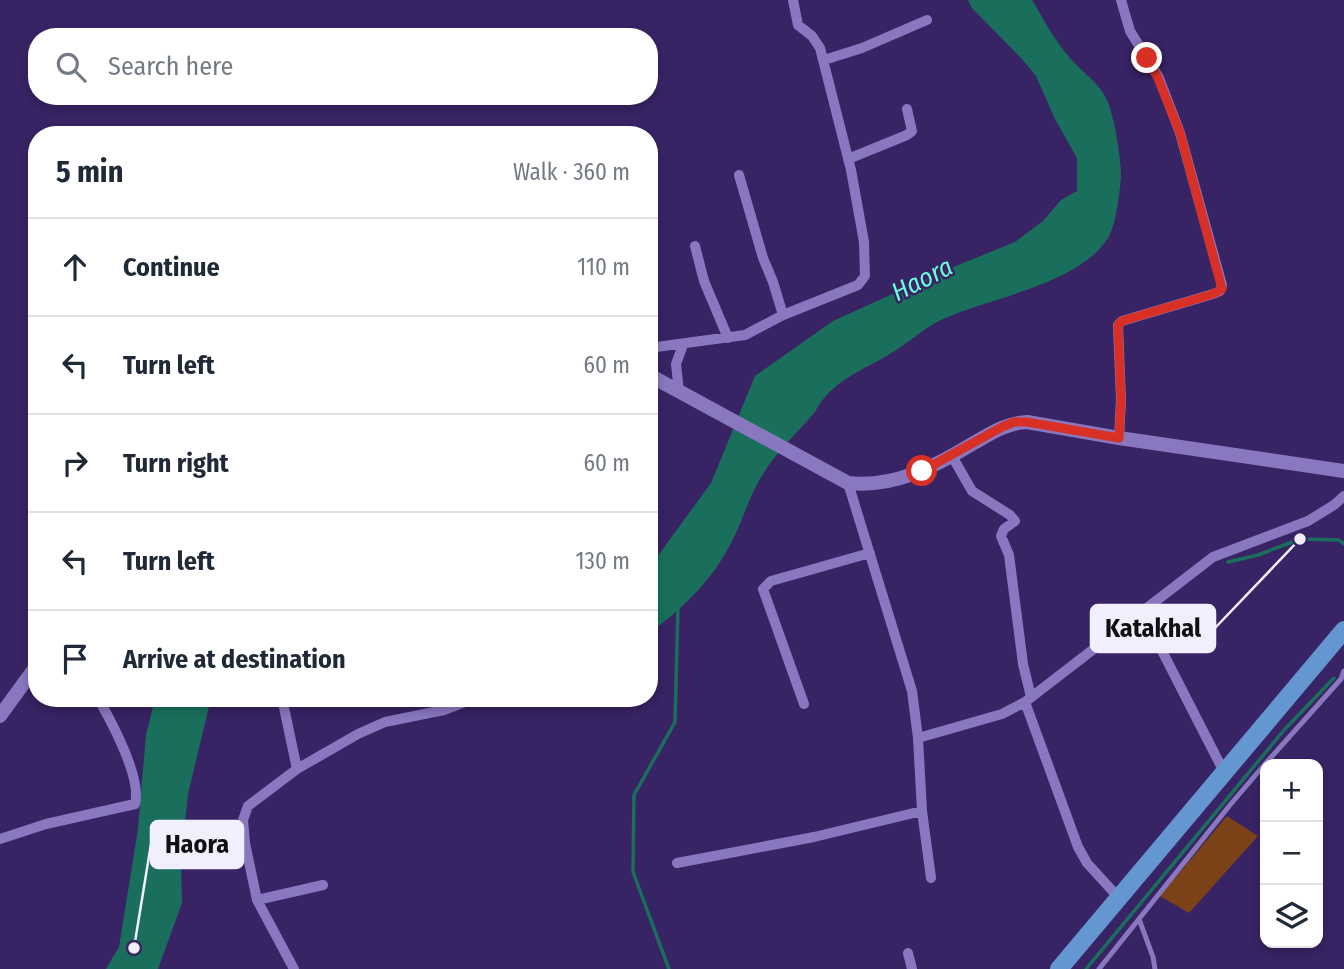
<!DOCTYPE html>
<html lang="en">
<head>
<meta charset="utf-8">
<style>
	:root { --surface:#fff; --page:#f2f2f3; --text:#1f2937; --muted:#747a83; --line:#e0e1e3 }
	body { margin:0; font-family:"Fira Sans Condensed",sans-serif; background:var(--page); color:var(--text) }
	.controls { position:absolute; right:21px; bottom:21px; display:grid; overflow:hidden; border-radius:14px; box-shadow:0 4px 10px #0003 }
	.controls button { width:63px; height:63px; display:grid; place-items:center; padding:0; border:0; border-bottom:2px solid var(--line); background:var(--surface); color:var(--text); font:35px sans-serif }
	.stop { position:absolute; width:21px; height:21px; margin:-16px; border:5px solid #d93025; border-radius:50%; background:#fff }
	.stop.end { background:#d93025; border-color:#fff; box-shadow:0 2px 7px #0008 }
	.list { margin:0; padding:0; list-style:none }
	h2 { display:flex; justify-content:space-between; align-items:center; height:91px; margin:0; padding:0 28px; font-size:30px }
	h2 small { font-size:23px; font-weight:400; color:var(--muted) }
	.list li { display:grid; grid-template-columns:46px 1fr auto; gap:21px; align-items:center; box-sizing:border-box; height:98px; padding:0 28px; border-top:2px solid var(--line) }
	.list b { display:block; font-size:26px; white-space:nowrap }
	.list em { font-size:23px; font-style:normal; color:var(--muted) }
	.icon { flex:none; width:38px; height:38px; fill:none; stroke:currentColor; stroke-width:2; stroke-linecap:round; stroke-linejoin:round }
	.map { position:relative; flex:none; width:1344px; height:969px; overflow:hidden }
	.search { position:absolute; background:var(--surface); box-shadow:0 4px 10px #0003; left:28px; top:28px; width:630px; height:77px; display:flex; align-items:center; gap:18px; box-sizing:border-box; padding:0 24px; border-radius:28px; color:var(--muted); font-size:26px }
	.panel { position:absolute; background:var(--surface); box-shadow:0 4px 10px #0003; left:28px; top:126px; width:630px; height:581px; border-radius:28px }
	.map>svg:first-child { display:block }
</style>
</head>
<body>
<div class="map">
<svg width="1344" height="969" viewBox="0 0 1344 969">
	<rect width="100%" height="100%" fill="#382364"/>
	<path fill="#7b4217" d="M1227,816L1258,836L1189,913L1160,896Z"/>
	<path fill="#1a6f5c" d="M968,0H1032C1044,20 1055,41 1070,58C1081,71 1098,82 1106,98C1114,114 1121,157 1121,176C1120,191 1116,226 1108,238C1078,285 991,297 943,319C922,329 905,346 885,357C858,372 830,383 815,412C798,432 777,451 763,474C748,497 742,524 729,547C709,584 681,609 649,634V568L711,483L755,376L833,321L941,272L1015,242L1043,221L1061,200L1077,191V158L1055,119L1036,76L1022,59L972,8Z
		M155,698H211L188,794L181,860L182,903L158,969H106L119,947L138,829L146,735Z"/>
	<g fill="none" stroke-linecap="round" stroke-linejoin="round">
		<path stroke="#1a6f5c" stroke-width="3.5" d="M1228,562L1258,555L1300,539L1339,540L1344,544
			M669,969L633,872L634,795L675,722L678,607
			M1086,969L1285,729L1334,678"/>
		<path stroke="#8977c0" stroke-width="5" d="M1265,764L1341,679L1344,671
			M1139,919L1153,957L1155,969
			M1099,969L1230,805L1265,764"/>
		<path stroke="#8977c0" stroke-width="10" d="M824,60L862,48L927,20
			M848,159L907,135L912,131L907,109
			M739,175L763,258L773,282L783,315
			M695,246L704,281L728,338
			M649,348L745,335L783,315L858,285L865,276L864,242L851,170L820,48L812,36L798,25L793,0
			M679,392L676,364L683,345
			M1119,438L1121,400L1118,325L1122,321L1213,294L1220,291L1222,285L1180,133L1159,78L1130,31L1121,0
			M952,456L972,491L1010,515L1015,521L1004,529L1001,536L1009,555L1023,664L1031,697
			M848,483L912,691L918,738L922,811L931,878
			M1158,643L1224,772
			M282,698L297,769
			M1025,702L1078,847L1087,863L1118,897
			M804,704L763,589L771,581L870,553
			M918,738L1002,714L1025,702L1213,557L1308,521L1334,505L1344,496
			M0,839L46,824L135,804C142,778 111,721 98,698
			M677,863L814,837L922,811
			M257,900L323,885
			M908,953L912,969
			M294,969L257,900L245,843L243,820L248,806L297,769L358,734L385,722L444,710L475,698"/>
		<path stroke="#8977c0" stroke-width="14" d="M649,375L848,483C894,488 934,467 972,444C990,434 1005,423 1027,422L1119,438L1344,471
			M0,716L37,665"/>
		<path stroke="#6497d1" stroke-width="18" d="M1059,969L1344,630"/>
	</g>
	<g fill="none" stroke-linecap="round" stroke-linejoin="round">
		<path stroke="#d93025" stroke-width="9" d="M922,471L1002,427L1014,422H1027L1119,438L1121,400L1118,325L1122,321L1213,294L1222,289L1180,133L1158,78L1147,58"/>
	</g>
	<g text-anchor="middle" stroke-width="5" stroke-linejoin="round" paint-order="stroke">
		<g font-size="26" font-style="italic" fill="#6afbd7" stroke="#382364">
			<text transform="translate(922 279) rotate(-27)" y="9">Haora</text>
		</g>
	</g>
	<path fill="none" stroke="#f1eefe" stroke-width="2.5" d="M1300 539L1215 628M134 948L151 844"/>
	<g fill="#f1eefe" stroke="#382364" stroke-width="2.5">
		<circle cx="1300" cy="539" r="7"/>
		<circle cx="134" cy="948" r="7"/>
	</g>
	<g fill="#f1eefe" stroke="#f1eefe" stroke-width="2.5">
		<rect x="1091" y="605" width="124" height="47" rx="7"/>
		<rect x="151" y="821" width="92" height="47" rx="7"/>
	</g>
	<g font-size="26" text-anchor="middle" font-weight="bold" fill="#111">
		<text x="1153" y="637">Katakhal</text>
		<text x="197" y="853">Haora</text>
	</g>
</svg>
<div class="controls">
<button>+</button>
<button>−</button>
<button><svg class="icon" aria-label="layers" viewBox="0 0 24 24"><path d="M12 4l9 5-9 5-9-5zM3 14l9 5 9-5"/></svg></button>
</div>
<div class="stop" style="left:922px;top:471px"></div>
<div class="stop end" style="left:1147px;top:58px"></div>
<div class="search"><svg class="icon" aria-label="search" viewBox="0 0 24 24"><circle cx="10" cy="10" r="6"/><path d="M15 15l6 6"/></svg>Search here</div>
<section class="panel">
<h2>5 min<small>Walk · 360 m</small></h2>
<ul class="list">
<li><svg class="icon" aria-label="ahead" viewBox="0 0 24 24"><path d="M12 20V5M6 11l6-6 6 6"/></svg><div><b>Continue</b></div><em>110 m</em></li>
<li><svg class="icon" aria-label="left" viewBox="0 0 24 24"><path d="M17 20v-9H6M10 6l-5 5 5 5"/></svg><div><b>Turn left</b></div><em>60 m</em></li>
<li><svg class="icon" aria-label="right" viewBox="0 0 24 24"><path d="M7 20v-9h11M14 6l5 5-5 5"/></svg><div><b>Turn right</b></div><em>60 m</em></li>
<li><svg class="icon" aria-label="left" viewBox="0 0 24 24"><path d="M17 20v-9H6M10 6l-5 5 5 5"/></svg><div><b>Turn left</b></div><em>130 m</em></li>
<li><svg class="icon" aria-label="arrive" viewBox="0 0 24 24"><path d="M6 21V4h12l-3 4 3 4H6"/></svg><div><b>Arrive at destination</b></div></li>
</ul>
</section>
</div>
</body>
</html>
